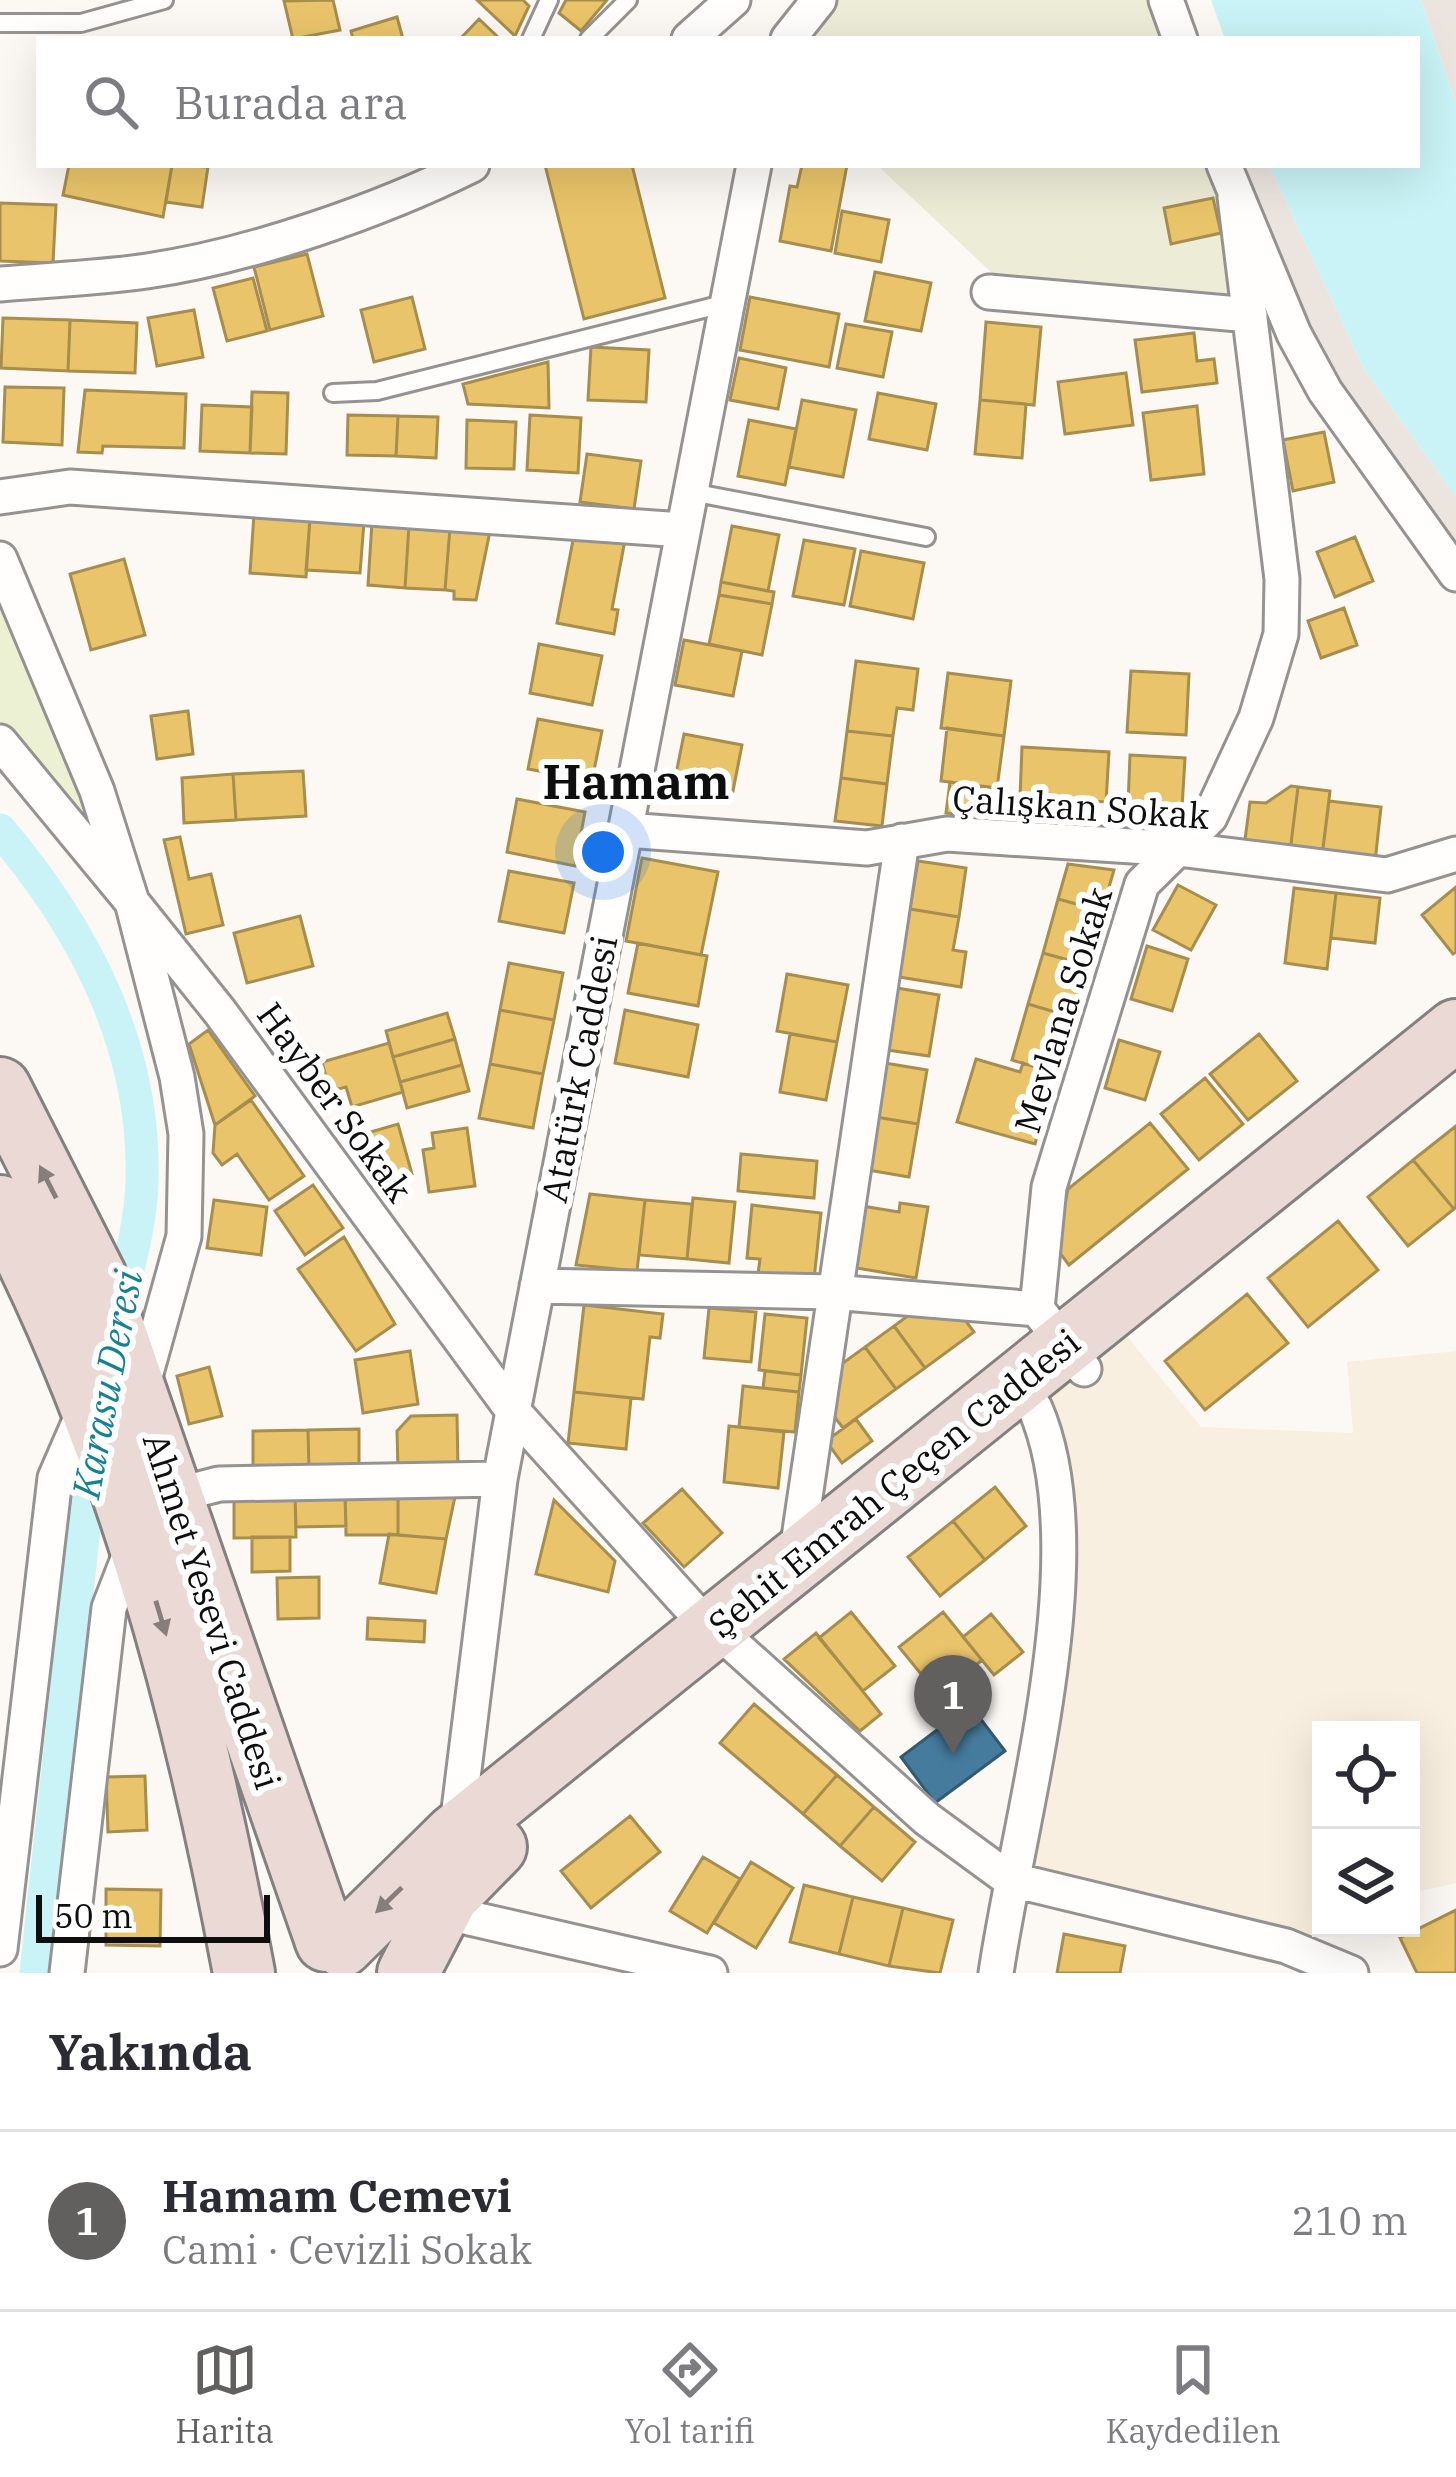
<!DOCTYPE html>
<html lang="tr">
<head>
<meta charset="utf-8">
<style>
	:root { --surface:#fff; --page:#f7f7f7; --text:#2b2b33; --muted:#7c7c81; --line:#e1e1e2; --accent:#61605e }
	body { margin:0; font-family:"IBM Plex Serif",serif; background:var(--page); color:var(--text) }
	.controls { position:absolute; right:36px; bottom:36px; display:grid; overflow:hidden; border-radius:0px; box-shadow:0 12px 48px #0002 }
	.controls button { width:108px; height:108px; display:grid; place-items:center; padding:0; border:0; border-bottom:3px solid var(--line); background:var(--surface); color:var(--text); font:60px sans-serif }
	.scale { position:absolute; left:36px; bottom:30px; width:234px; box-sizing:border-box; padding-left:12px; border:6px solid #0e0e0e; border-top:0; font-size:33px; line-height:42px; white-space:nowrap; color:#0e0e0e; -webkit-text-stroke:9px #fff; paint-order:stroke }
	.you { position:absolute; left:603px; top:852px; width:42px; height:42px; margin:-30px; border:9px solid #fff; border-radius:50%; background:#1a73e8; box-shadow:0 0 0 18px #1a73e833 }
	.badge { display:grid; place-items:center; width:78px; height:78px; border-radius:50%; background:var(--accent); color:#fff; font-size:39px; font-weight:700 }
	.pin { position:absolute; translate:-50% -99px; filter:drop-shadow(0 3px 6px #0008) }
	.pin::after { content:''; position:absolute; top:63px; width:42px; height:36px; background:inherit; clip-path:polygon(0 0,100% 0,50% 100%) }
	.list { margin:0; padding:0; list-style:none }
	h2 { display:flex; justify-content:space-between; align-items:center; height:156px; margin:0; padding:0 48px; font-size:51px }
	h2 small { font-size:39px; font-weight:400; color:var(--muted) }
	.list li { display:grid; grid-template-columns:78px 1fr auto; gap:36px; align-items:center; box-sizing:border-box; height:180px; padding:0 48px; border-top:3px solid var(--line) }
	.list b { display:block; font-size:45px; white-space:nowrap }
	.list p { margin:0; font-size:39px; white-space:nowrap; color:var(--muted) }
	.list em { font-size:39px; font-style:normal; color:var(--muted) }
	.icon { flex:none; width:66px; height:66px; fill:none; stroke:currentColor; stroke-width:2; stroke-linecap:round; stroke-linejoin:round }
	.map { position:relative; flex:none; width:1456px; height:1973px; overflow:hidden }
	.search { position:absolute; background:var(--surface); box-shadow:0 12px 48px #0002; left:36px; right:36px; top:36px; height:132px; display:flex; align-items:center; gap:30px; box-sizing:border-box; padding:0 42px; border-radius:0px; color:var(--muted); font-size:45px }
	.sheet { height:336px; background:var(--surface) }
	nav { display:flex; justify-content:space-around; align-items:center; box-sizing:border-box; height:168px; border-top:3px solid var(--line); background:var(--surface); font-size:33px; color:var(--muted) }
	nav a { display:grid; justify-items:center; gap:6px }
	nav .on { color:var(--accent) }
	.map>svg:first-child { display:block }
</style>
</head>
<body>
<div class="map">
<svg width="1456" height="1973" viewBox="0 0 1456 1973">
	<rect width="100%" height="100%" fill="#fcf8f4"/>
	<path fill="#f9efe0" d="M1126,1335L1201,1427L1353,1433L1347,1362L1456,1351V1883L1411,1893V1730H1321V1928H1334L1299,1950L1010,1879L1053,1650L1035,1408Z"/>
	<path fill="#edf1d3" d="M0,559L132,902L0,742Z"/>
	<path fill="#edecd7" d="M819,0H1166L1180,39H788Z
		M877,165H1224L1250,315L991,292L992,273Z"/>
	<path fill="#ece5df" d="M1421,0H1456V103Z
		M1224,165H1269L1364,369L1456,497V574L1325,391Z"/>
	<path fill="#c9f3f6" d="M1211,0H1421L1456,103V497L1364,369L1269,165H1417V39H1225Z"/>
	<path fill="#e9c46a" stroke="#a78d4e" stroke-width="3" d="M333,0L340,30L293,39L284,1Z
		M477,0H523L529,6L515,36Z
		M566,0H607L581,31L559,13Z
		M397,17L403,39H353L351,31Z
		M479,19L500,39H460Z
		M69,165H172L163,217L63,195Z
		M172,165L208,167L202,207L166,202Z
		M545,165H632L665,298L584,319Z
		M802,165H847L831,251L780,241L790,186L797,187Z
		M1213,198L1221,233L1171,244L1164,208Z
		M0,203L56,205L53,263L0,261Z
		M842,211L889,220L881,262L835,253Z
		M307,254L323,316L270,330L254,267Z
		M875,272L931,283L921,331L865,321Z
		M253,278L267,331L227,341L213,288Z
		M412,297L425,349L374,362L361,310Z
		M750,297L839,314L829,367L740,350Z
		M194,310L203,357L157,366L148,318Z
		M3,318L70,320L68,371L1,368Z
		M70,320L137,323L135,373L68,371Z
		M986,322L1041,327L1034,405L980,400Z
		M846,324L892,332L883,377L837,368Z
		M1194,333L1197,361L1214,359L1217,383L1142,392L1135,340Z
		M591,347L649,350L646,402L588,400Z
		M739,358L786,368L778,409L730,400Z
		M548,362L549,408L468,404L463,384Z
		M1126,373L1133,425L1065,434L1058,382Z
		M5,387L64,388L62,445L3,442Z
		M85,390L186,394L184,448L103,446L102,453L78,452Z
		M252,392L288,393L286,454L250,453Z
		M878,393L936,404L927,450L869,439Z
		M802,400L856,410L843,477L789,467Z
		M980,400L1026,404L1022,458L975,454Z
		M202,405L252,407L250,453L200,451Z
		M1197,406L1204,474L1151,480L1143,413Z
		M348,415L398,416L396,456L347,455Z
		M530,415L581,418L578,473L527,470Z
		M398,416L438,417L436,458L396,456Z
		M467,420L516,422L514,469L466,468Z
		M749,420L796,429L785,485L738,476Z
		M1324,432L1334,482L1293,491L1283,440Z
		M587,454L641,461L634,509L580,502Z
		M254,514L310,518L306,577L250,573Z
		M310,518L364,522L360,573L306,570Z
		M372,522L409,525L405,588L368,585Z
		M409,525L450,528L445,590L405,588Z
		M732,526L779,535L768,591L721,582Z
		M450,528L490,531L476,600L454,599V591L445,590Z
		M574,535L625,540L612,609L618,610L614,634L557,623Z
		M1355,537L1373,581L1335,597L1317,552Z
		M804,540L855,549L844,605L793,596Z
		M861,551L924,563L913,619L850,606Z
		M124,559L145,635L91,650L70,574Z
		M721,582L774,592L772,604L719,595Z
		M719,595L772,604L762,655L709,644Z
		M1344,608L1357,645L1321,658L1308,621Z
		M684,640L742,651L733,696L675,685Z
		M539,644L602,656L592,705L530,693Z
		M856,661L918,669L913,710L897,708L893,736L847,731Z
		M1131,671L1189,674L1186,735L1127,732Z
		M948,673L1011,681L1004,736L941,728Z
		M188,711L193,754L157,759L151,716Z
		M538,719L602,731L590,790L549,783L551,773L528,769Z
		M947,728L1004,736L997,788L941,781Z
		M847,731L893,736L887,784L841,778Z
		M684,734L742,745L732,796L674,784Z
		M1022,747L1109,752L1106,802L1020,797Z
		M1130,755L1185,758L1182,808L1128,805Z
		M303,771L306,816L236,820L233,774Z
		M233,774L236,820L184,823L182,778Z
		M841,778L887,784L882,826L835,821Z
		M950,782L988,787L984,818L946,813Z
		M1291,786L1298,787L1290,852L1244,847L1250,802L1266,803Z
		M1298,787L1330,791L1322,856L1290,852Z
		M517,799L585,812L575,866L507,852Z
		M1329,801L1381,807L1375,862L1322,856Z
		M180,837L189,879L211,874L223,925L186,934L164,840Z
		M642,858L718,872L701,955L626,941Z
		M918,861L966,868L959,917L910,909Z
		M1068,864L1114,870L1102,911L1058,899Z
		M509,871L574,883L564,933L499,921Z
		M1178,885L1216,905L1191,950L1153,930Z
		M1456,887V952L1453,954L1422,915Z
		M1294,888L1336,893L1327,969L1285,963Z
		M1336,893L1380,898L1375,943L1331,938Z
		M1058,899L1102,911L1086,965L1043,953Z
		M910,909L959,917L953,950L966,952L961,987L899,977Z
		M300,916L313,966L247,983L234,933Z
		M638,943L707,956L698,1006L628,993Z
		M1147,946L1188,959L1172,1011L1131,999Z
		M1043,953L1086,965L1072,1017L1028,1004Z
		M509,963L563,973L554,1020L500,1010Z
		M787,974L848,985L837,1042L777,1031Z
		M897,988L939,995L929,1056L887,1050Z
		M1028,1004L1072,1017L1055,1073L1012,1060Z
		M500,1010L554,1020L543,1074L490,1064Z
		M625,1010L698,1025L688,1077L615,1063Z
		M447,1013L455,1039L393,1057L386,1031Z
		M208,1030L255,1096L215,1125L189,1044Z
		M790,1034L837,1042L826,1100L780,1092Z
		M1259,1034L1297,1081L1248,1120L1210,1074Z
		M455,1039L462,1065L400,1082L393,1057Z
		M1119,1040L1160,1052L1145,1100L1105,1088Z
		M389,1043L403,1092L352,1107L346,1087L330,1091L322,1062Z
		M976,1059L1020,1072L1023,1063L1055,1073L1035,1144L957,1122Z
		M885,1063L927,1070L918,1124L876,1117Z
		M490,1064L543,1074L533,1128L479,1118Z
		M462,1065L469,1091L407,1108L400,1082Z
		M1205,1078L1243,1124L1199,1160L1161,1114Z
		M251,1100L304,1176L269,1200L237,1154L222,1165L213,1153L215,1125Z
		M876,1117L918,1124L909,1177L868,1170Z
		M1150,1123L1188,1169L1069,1265L1056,1248L1068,1189Z
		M398,1124L412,1174L374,1185L360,1135Z
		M1456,1126V1207L1454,1209L1413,1160Z
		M467,1128L475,1186L429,1192L423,1150L434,1148L432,1133Z
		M741,1154L817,1161L814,1198L738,1191Z
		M1413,1160L1454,1209L1408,1246L1368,1197Z
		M313,1185L343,1228L305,1255L275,1211Z
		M590,1194L645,1200L637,1271L576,1265Z
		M693,1198L735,1202L729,1263L687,1259Z
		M214,1200L267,1207L261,1255L207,1248Z
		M645,1200L692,1204L687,1259L639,1255Z
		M900,1203L928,1207L916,1278L851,1267L862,1206L899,1212Z
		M752,1205L821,1213L814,1280L758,1274L760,1259L747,1258Z
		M1338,1221L1378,1270L1308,1327L1268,1278Z
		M344,1237L395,1324L356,1351L298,1269Z
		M1247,1294L1288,1343L1205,1410L1165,1361Z
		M584,1305L663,1314L660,1338L650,1337L643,1399L574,1392Z
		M709,1308L756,1312L751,1362L704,1358Z
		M913,1312L965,1320L974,1332L925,1368L894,1326Z
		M765,1314L807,1318L801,1375L759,1370Z
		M894,1326L925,1368L896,1389L865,1347Z
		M865,1347L896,1389L843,1428L827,1407L832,1371Z
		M410,1351L418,1404L363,1413L355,1360Z
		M209,1367L222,1416L189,1424L177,1376Z
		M765,1371L801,1375L799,1392L763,1388Z
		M743,1386L799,1392L795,1432L739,1427Z
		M574,1392L631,1398L626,1449L568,1443Z
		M457,1415L458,1469L398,1470L397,1431L411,1416Z
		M856,1419L872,1441L842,1463L826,1441Z
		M729,1426L784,1432L778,1488L724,1482Z
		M359,1429V1471H309L308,1430Z
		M308,1430L309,1471L253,1472V1431Z
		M995,1487L1026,1526L985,1560L953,1521Z
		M682,1489L722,1533L684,1567L643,1523Z
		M398,1492H456L446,1539L398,1535Z
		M398,1492V1535H346L345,1494Z
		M295,1494L296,1537L234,1538V1495Z
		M295,1494H345L346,1526L296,1527Z
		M554,1500L615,1561L608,1592L536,1574Z
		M953,1521L985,1560L940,1596L908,1557Z
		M389,1534L446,1539L436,1593L380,1583Z
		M252,1537H290V1571L252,1572Z
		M319,1577V1618L278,1619L277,1578Z
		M851,1612L895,1666L863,1691L819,1638Z
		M943,1612L982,1660L939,1696L899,1647Z
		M991,1614L1023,1652L994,1675L963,1637Z
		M368,1618L425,1621L424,1642L367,1639Z
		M816,1633L881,1714L860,1731L784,1659Z
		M754,1704L837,1775L803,1814L720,1743Z
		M837,1775L874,1807L840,1846L803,1814Z
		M145,1776L147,1830L108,1832L106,1777Z
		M874,1807L915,1842L882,1881L840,1846Z
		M630,1816L660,1852L591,1908L561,1871Z
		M703,1857L740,1879L707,1933L670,1911Z
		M751,1862L793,1888L756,1948L714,1923Z
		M804,1885L853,1897L839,1954L790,1942Z
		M106,1889L161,1890L160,1946L106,1945Z
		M853,1897L903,1908L889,1966L839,1954Z
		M903,1908L953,1920L940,1973L889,1966Z
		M1456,1910V1973H1417L1400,1938Z
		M1064,1934L1125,1946L1120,1973H1057Z"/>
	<path fill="#457b9d" stroke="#345a72" stroke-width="3" d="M970,1705L1005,1751L935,1803L901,1757Z"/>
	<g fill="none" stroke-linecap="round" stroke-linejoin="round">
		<path stroke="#c9f3f6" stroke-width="33" d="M0,830C84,929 146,1047 142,1181C141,1226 127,1272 116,1317
			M36,1973L93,1444"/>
		<defs>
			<path id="lane" d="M0,23H81L164,0
				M531,39L549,0
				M589,39L628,0
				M333,393L377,391L727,303
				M691,492L926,537"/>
			<path id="street" d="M1166,0L1180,39
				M689,39L733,0
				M788,39L819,0
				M1224,165L1294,334L1325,391L1456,574
				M0,284C49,280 99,278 147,271C250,256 379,211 472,165
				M989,292L1250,315
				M0,497L70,487L683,530
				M0,559L97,791L132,902L220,1012L513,1411L711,1630
				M0,742L132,902L177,1077L186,1134L184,1236L141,1391
				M626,830L867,848L947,834L1178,849L1387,875L1456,854
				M537,1286L832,1292L1037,1309
				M1084,1369L1037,1309L1049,1187L1142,884L1210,817L1256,718L1281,634L1282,579L1235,197
				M176,1495L219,1484L500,1479
				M796,1558L902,841
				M735,1646L927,1819L1009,1879L1286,1946L1351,1973
				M456,1834L500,1479L754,165
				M439,1911L710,1973
				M0,1949L55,1478L88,1402
				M67,1973L109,1608L135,1541
				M996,1973C1019,1816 1098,1552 1035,1408"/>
			<path id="highway" d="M0,1088L96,1277L326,1941
				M0,1206C125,1445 195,1709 244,1973
				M342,1946L455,1835L1456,1030
				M408,1973L448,1896L496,1847"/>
		</defs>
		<use href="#lane" stroke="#959392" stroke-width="22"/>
		<use href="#street" stroke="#959392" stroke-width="39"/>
		<use href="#highway" stroke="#82817f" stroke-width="66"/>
		<use href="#lane" stroke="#fffefd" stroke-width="16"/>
		<use href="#street" stroke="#fffefd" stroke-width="33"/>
		<use href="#highway" stroke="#ead9d5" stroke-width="60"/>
	</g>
	<defs><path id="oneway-solid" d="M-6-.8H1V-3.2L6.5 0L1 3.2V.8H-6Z" transform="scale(3)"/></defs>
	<g fill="#877e7b">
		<use href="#oneway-solid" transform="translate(48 1182) rotate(-117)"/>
		<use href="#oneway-solid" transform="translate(161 1618) rotate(73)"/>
		<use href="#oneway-solid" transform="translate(389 1900) rotate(136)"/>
	</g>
	<g text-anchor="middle" stroke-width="12" stroke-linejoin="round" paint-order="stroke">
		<g font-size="36" fill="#0e0e0e" stroke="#fff">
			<text transform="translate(1081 807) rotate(4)" y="13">Çalışkan Sokak</text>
			<text transform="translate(1063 1010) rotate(-73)" y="13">Mevlana Sokak</text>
			<text transform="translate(579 1069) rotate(-79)" y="13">Atatürk Caddesi</text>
			<text transform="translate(335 1102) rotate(54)" y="13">Hayber Sokak</text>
			<text transform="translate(894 1483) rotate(-39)" y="13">Şehit Emrah Çeçen Caddesi</text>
			<text transform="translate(212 1611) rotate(72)" y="13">Ahmet Yesevi Caddesi</text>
		</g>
		<g font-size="39" font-style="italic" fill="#148195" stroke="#fff">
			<text transform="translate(107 1384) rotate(-79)" y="14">Karasu Deresi</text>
		</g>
		<g font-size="48" font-weight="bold" fill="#0e0e0e" stroke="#fff">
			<text x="636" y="799">Hamam</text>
		</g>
	</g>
</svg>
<div class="controls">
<button><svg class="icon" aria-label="locate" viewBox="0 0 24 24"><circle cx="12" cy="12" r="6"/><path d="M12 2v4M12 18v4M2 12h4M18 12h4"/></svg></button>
<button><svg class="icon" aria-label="layers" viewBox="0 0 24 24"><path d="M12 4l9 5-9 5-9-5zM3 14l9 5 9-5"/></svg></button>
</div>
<div class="scale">50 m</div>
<div class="you"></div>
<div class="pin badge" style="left:953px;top:1754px">1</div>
<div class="search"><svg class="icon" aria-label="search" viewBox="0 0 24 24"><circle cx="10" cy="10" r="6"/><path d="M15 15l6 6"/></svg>Burada ara</div>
</div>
<section class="sheet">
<h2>Yakında<small></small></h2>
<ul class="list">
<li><span class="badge">1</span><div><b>Hamam Cemevi</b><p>Cami · Cevizli Sokak</p></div><em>210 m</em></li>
</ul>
</section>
<nav>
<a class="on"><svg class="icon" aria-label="map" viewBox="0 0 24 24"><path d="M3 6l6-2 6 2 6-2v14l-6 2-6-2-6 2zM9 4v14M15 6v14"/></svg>Harita</a>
<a><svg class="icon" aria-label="directions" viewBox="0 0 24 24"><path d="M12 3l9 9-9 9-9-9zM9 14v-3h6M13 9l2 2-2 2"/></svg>Yol tarifi</a>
<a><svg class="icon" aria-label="saved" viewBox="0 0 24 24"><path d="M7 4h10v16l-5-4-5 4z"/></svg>Kaydedilen</a>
</nav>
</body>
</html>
